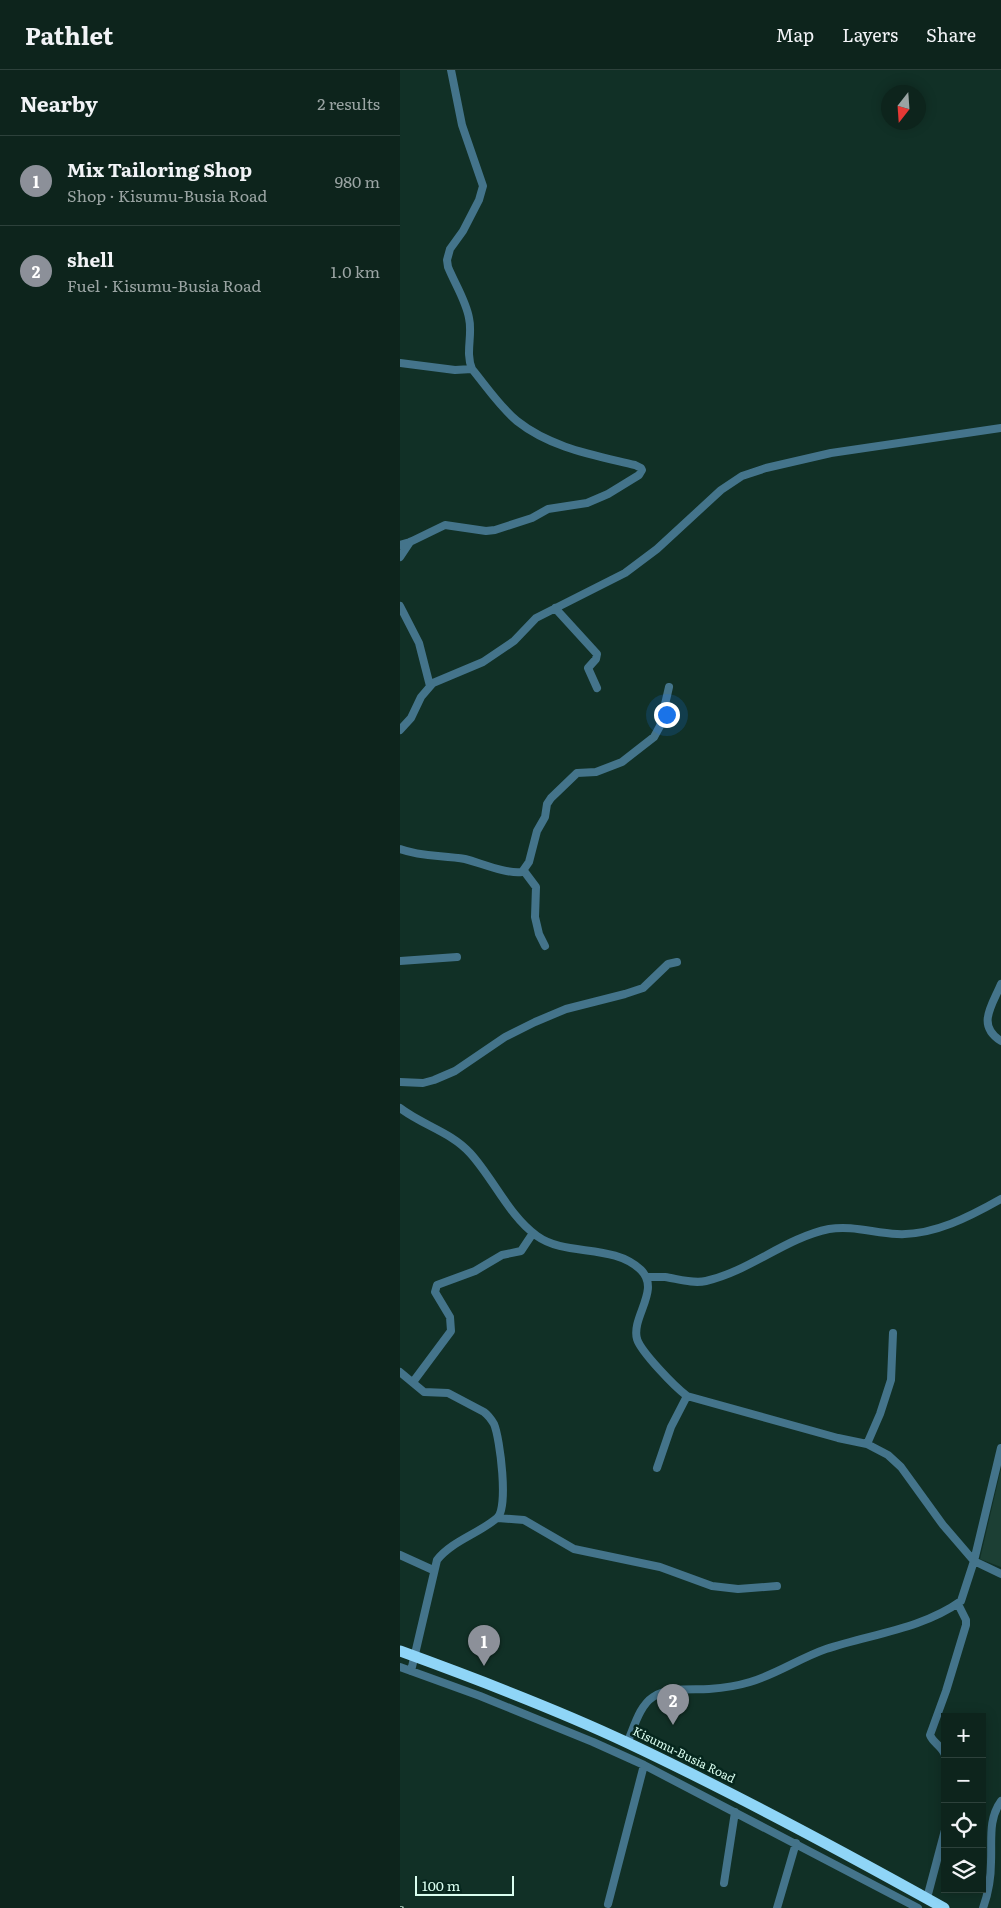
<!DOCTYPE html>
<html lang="en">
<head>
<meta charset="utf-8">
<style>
	:root { --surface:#0d241c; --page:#1b3029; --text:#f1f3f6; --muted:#9aa4a3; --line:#2d413b; --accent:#8c9099 }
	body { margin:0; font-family:Literata,serif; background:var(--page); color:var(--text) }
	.controls { position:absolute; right:15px; bottom:15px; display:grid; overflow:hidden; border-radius:0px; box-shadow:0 2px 12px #0003 }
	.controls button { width:45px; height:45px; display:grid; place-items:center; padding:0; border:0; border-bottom:1px solid var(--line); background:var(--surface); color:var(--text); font:25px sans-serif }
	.compass { position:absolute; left:481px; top:15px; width:45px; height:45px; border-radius:50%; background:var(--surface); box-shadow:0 2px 12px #0003; rotate:197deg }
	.scale { position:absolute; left:15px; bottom:12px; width:99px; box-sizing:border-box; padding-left:5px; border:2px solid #dafef0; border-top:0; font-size:14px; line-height:18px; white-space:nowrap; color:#dafef0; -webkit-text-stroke:4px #06261d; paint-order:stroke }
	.you { position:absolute; left:266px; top:644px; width:18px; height:18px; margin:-12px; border:4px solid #fff; border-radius:50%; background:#1a73e8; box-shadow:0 0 0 8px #1a73e833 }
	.badge { display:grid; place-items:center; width:32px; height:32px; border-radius:50%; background:var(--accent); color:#fff; font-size:16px; font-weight:700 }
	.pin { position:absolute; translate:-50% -41px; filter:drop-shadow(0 1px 2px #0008) }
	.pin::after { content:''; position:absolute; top:26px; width:18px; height:15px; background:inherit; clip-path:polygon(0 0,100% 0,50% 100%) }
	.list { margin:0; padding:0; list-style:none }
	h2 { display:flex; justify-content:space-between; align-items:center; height:65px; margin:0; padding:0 20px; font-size:21px }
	h2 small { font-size:16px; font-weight:400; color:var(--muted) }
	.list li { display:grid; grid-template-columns:32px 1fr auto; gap:15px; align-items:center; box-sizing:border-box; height:90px; padding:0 20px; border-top:1px solid var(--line) }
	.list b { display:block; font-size:19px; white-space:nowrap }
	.list p { margin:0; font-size:16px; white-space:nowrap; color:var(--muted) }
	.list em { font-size:16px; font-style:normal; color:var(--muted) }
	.icon { flex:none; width:28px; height:28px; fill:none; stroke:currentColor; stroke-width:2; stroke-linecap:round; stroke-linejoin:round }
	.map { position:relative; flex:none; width:601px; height:1838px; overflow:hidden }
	header { display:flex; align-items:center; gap:30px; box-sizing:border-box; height:70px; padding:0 25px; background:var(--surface); border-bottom:1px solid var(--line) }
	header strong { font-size:24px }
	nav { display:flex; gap:28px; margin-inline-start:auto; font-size:18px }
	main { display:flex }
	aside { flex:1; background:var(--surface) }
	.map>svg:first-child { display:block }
</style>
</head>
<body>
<header>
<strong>Pathlet</strong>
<nav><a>Map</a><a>Layers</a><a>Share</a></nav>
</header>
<main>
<aside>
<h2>Nearby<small>2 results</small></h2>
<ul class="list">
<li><span class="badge">1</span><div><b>Mix Tailoring Shop</b><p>Shop · Kisumu-Busia Road</p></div><em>980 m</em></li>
<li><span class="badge">2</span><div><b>shell</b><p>Fuel · Kisumu-Busia Road</p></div><em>1.0 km</em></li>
</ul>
</aside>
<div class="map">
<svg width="601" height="1838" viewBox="0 0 601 1838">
	<rect width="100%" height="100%" fill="#113026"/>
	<path fill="#1c3f34" d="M601,1399V1497L580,1489Z"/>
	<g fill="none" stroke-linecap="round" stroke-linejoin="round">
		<path stroke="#44748b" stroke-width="8" d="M0,293L55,300L72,299
			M0,475L10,472L45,455L86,461L95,460L132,448L148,439L187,433L208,424L239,405L242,400L241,398L235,395C194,385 151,378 117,351C100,337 86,316 72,299C65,282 73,265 69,248C66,231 55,214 48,197L47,190L50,179L63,161L79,130L83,116L62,55L51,0
			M0,487L10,472
			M0,536L19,573L30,616
			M155,538L197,584L196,589L188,598L197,618
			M0,660L11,648L21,627L33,613L83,592L114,571L136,548L225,503L257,479L321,420L342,406L366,398L431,383L601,358
			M0,779C21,787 43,785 65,789C81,793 106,804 122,802L129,792L137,761L145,747L147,734L151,728L177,703L196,702L222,692L254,667L260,656L269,617
			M124,801L136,817L135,847L139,864L145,876
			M0,891L57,887
			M601,914C592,936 576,955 601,971
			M0,1012L23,1013L34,1010L55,1001L105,967L135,952L166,939L225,924L243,918L268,894L277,892
			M0,1038C22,1055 51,1062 70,1083C93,1108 109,1146 137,1166C166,1187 213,1173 241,1200C261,1220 231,1247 237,1269C241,1282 275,1317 287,1326L438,1368L467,1374L488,1385L501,1397L543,1455L574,1491L601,1504
			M246,1207C252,1207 258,1207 265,1207C278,1209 293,1214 306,1211C350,1201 385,1168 429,1159C452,1155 474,1163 497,1164C533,1166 571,1146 601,1129
			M0,1302L24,1322L48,1323L84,1342C88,1345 91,1349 94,1354C100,1368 109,1439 97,1448C78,1464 52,1471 37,1490L11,1601
			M13,1312L51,1261L50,1247L35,1222L37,1215L75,1201L102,1185L121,1181L133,1163
			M467,1374L480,1344L491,1310L493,1263
			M257,1398L271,1357L287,1326
			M98,1448L124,1450L174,1479L260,1497L312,1516L338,1519L377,1516
			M0,1485L33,1500
			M0,1597L80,1626L193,1672L244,1695L518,1838
			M227,1673C234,1658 239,1636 253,1627C268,1617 291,1620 309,1619C322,1618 337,1616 350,1612C377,1604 400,1588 426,1579C471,1564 522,1559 561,1531L574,1491L601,1378
			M545,1685C542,1676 533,1673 530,1665L546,1621L566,1555V1550L558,1534
			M324,1813L335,1742
			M527,1828L545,1760
			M208,1834L244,1695
			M377,1838L396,1773
			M583,1838C588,1824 591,1807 591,1792C592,1770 588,1749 601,1731"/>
		<path stroke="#8fd5f7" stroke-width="11" d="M0,1581C77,1609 154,1638 228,1673C336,1724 440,1780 544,1838"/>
		<defs>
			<path id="rail" d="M0,1838H2"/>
		</defs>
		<use href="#rail" stroke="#8fb1a4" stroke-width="4"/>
		<use href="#rail" stroke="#06261d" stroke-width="2" stroke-dasharray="5.5" stroke-linecap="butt"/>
	</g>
	<g text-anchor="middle" stroke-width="5" stroke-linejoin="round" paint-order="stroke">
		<g font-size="12" fill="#dafef0" stroke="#06261d">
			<text transform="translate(284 1685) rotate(26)" y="4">Kisumu-Busia Road</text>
		</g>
	</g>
</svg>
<div class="controls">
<button>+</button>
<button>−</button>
<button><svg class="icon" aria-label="locate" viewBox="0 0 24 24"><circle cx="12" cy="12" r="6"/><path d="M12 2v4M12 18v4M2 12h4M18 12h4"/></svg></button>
<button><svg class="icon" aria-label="layers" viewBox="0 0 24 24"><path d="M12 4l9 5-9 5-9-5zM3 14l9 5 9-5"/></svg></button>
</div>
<svg class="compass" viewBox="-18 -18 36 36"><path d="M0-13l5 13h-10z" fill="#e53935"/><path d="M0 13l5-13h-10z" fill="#9aa4a3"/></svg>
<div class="scale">100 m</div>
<div class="you"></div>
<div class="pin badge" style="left:84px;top:1596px">1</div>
<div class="pin badge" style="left:273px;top:1655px">2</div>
</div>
</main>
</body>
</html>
